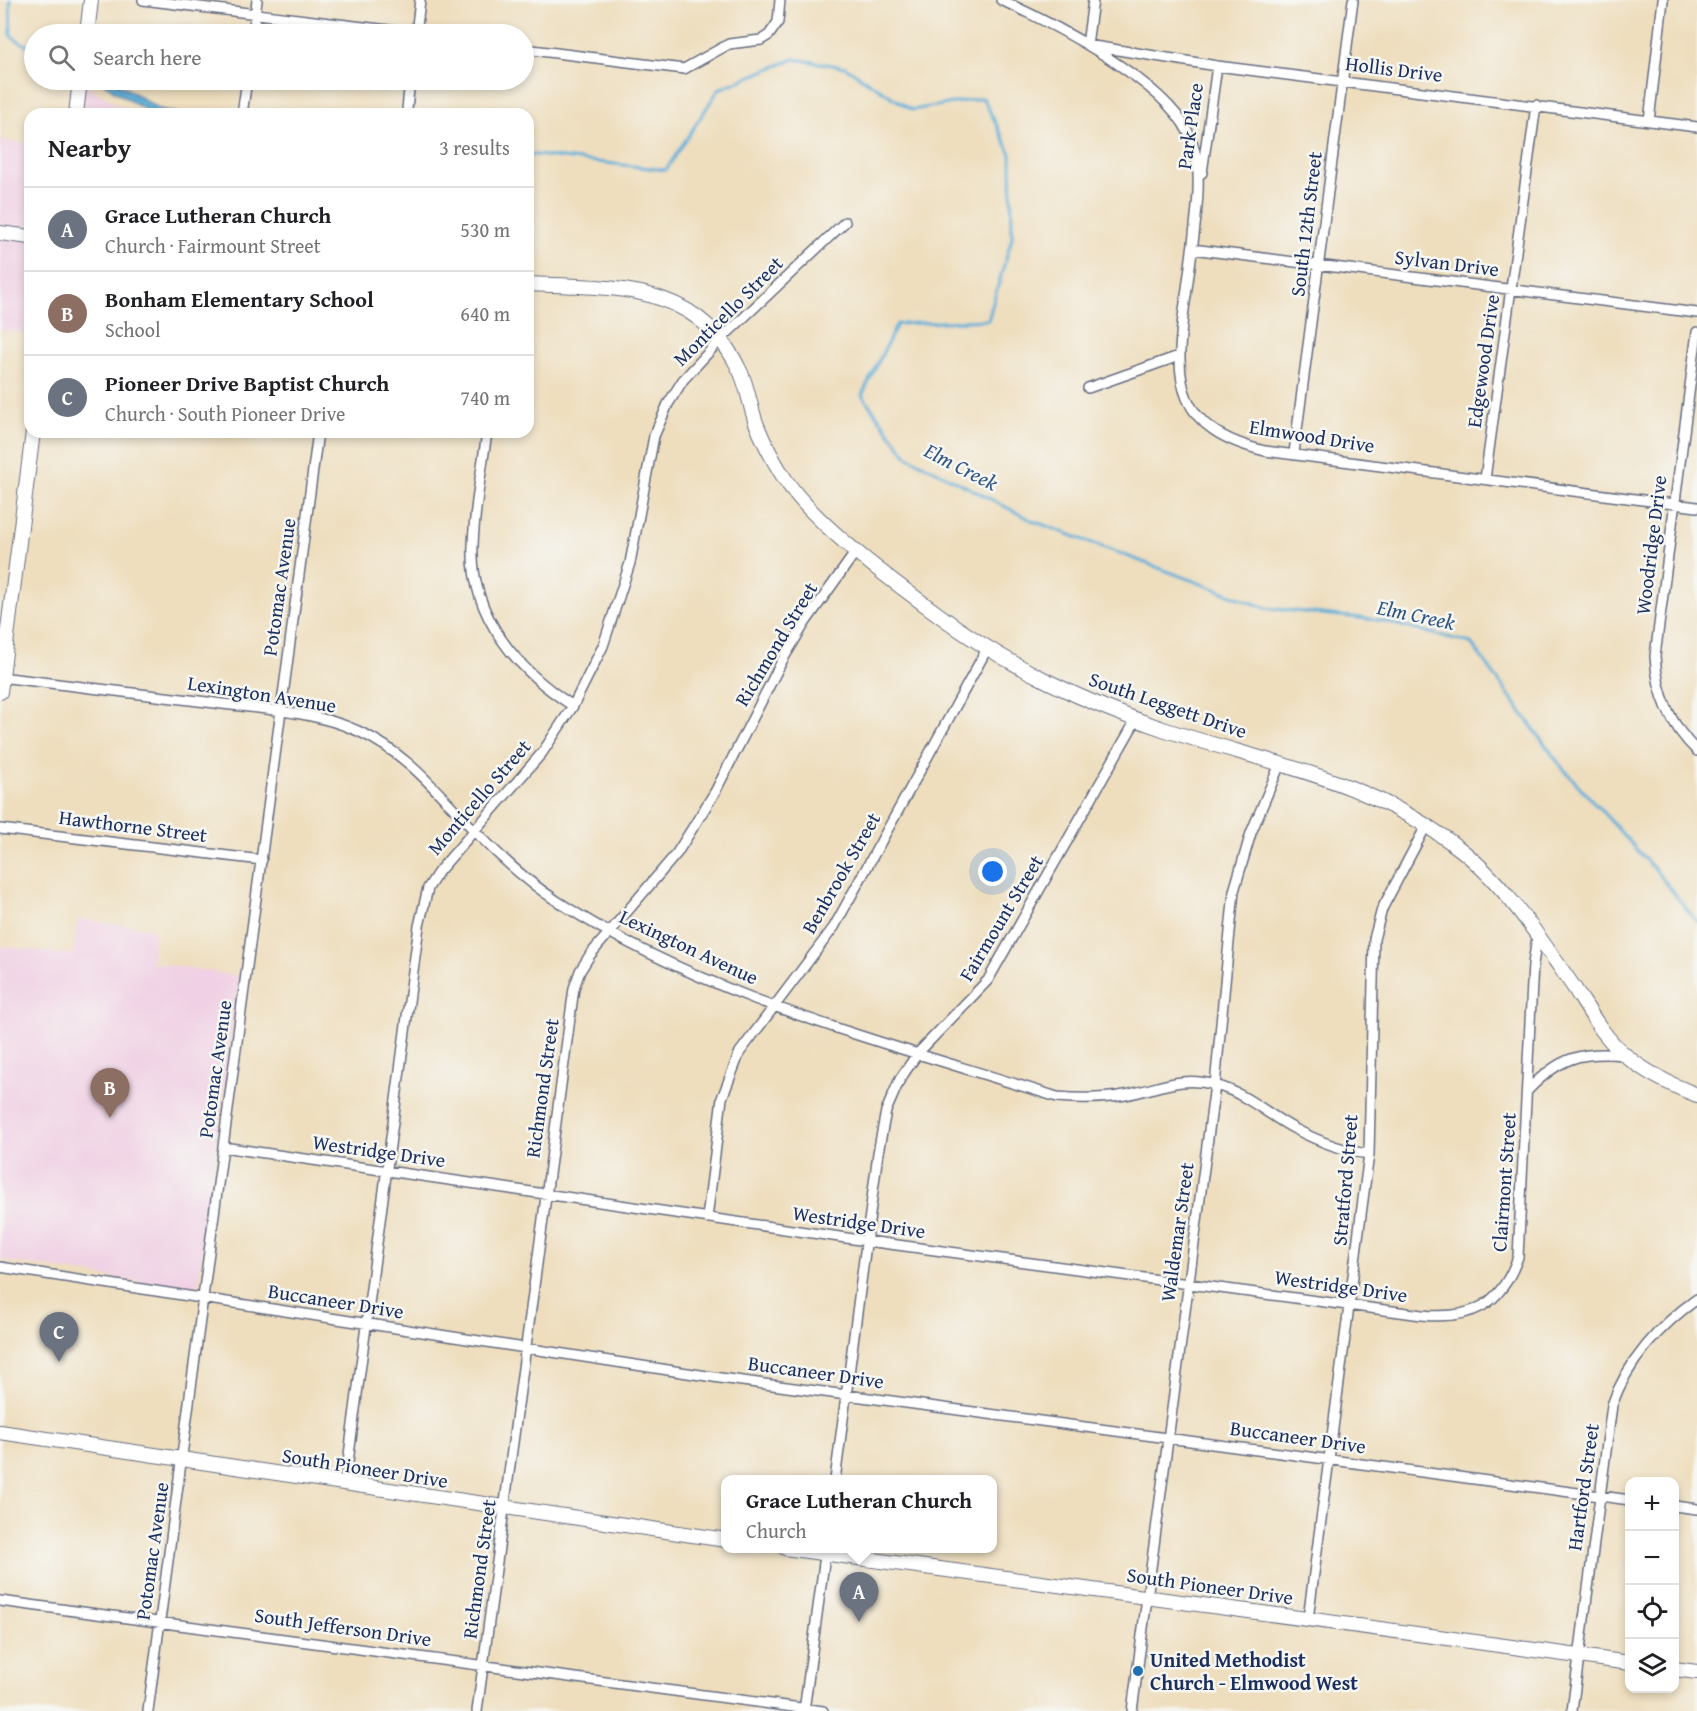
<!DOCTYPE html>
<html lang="en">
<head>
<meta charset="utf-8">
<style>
	:root { --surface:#fff; --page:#f2f2f2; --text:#202124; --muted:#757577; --line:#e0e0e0; --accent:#1f6fb2 }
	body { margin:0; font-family:"Gentium Book Plus",serif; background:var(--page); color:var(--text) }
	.controls { position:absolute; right:18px; bottom:18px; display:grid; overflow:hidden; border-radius:12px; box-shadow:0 3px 9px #0003 }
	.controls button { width:54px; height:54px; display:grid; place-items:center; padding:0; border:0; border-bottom:2px solid var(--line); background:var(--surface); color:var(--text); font:30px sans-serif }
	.you { position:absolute; left:993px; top:872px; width:21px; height:21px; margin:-15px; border:4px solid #fff; border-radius:50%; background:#1a73e8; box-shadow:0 0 0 9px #1a73e833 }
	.badge { display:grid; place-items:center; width:39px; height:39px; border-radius:50%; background:var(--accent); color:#fff; font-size:20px; font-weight:700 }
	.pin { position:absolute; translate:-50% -50px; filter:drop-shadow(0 2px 3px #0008) }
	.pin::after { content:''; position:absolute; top:32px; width:21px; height:18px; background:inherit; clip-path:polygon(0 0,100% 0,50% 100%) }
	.popup { position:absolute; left:721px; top:1475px; width:276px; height:78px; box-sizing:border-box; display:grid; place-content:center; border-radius:12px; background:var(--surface); filter:drop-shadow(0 2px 4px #0005); font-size:20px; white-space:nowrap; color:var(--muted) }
	.popup b { font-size:22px; color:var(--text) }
	.popup::after { content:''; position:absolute; left:50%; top:100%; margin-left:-12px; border:12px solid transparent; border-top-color:var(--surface) }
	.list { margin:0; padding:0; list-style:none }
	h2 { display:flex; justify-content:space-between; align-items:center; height:78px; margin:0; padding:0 24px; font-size:26px }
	h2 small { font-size:20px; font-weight:400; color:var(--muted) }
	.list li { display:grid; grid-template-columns:39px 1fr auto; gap:18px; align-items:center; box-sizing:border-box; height:84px; padding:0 24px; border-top:2px solid var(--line) }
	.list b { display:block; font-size:22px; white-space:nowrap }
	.list p { margin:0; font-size:20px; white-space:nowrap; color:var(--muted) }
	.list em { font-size:20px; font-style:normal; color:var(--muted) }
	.icon { flex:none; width:33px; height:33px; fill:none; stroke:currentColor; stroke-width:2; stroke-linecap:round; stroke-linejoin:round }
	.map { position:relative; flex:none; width:1697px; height:1711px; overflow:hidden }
	.search { position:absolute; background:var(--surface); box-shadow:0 3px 9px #0003; left:24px; top:24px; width:510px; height:66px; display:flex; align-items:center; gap:15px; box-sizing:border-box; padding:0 21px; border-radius:33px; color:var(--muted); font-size:22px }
	.panel { position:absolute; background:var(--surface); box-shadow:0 3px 9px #0003; left:24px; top:108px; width:510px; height:330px; border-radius:18px }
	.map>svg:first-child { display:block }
</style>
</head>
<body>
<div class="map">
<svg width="1697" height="1711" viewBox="0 0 1697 1711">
	<rect width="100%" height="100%" fill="#f6f6f2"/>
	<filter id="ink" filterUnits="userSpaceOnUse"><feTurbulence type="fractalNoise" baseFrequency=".0167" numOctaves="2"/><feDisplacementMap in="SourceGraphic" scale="12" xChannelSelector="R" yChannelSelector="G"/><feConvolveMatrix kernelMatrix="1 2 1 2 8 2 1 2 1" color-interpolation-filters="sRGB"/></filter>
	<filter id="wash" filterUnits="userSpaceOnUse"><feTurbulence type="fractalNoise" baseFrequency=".008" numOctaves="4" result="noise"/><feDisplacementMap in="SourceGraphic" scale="24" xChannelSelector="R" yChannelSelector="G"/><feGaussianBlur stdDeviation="1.35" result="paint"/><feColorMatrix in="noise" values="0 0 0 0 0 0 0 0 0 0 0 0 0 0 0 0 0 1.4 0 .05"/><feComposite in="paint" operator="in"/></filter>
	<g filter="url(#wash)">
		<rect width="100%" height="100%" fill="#eedebe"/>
		<path fill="#f0d0e4" d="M86,86L133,114H83Z
			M0,140L30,144V334L0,330Z
			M78,919L155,929L151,962L239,976L197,1291L0,1260V946L72,955Z"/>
		<path fill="#5dadd8" stroke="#3c6e9b" stroke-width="1.5" d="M100,80H113L159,109L181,114H152L114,91Z"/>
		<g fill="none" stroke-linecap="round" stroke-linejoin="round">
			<path stroke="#5dadd8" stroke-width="3" d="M10,0L11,36L34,50
				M528,154L666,170L719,89L794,59L845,67L912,110L983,98L1011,154L1012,238L988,320L897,324L862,395L907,456L1033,521L1266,608L1378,620L1471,643L1560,765L1657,872L1697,922"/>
		</g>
	</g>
	<g filter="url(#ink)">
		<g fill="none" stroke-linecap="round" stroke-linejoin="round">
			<defs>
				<path id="street" d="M143,0L421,34
					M1001,0C1054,24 1162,80 1188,132C1201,158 1199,190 1196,217C1193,246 1189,274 1185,303C1173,383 1176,429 1265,451L1697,507
					M1093,0L1087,45L1217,66L1697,127
					M253,34L257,0
					M416,34L420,0
					M524,49L684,69L729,44L761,40L769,35L778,22L780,0
					M407,109L410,80
					M242,114L247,80
					M1649,121L1663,0
					M1202,173L1217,66
					M1192,249L1697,313
					M1697,332L1655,656C1657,694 1670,725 1697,751
					M1088,388L1179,356
					M487,432C482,470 474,508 473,546C470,616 518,671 573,706
					M1294,453L1353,0
					M1485,479L1536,105
					M0,677C72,686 143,694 215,703C262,709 314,711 358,731C407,753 436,791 473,829C498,855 526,881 557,901C707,999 888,1043 1057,1097C1080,1099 1102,1099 1125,1095C1158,1089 1181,1075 1215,1085C1246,1093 1268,1115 1295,1129C1318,1141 1343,1151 1369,1154
					M0,829L262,860
					M1528,1090C1559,1058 1580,1051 1624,1055
					M223,1147L867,1241L1422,1315C1472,1320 1501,1305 1518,1257L1533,964L1537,938
					M707,1218L722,1098L740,1052L834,927L988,647
					M0,1267L720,1378L1630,1500
					M835,1480L878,1153L886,1111L900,1079L918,1053L988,980L1136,720
					M345,1485L419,926L428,888L439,871L542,753L573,706L603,646L630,563L654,436L668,404L683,380L720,340L845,222
					M1674,1506L1697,1509
					M0,1601L823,1711
					M1308,1619L1369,1154L1374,939L1382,909L1426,826
					M148,1711L318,432
					M477,1711L574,988L580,971L590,955L677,853L715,792L782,661L805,623L857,550
					M804,1711L826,1548
					M1132,1711L1215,1085L1234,891L1251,833L1280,764
					M1572,1711L1612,1405C1627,1362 1660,1325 1697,1299"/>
				<path id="secondary" d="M87,34L91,0
					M76,114L80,80
					M0,233L30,237
					M528,284C614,288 699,281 741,373C748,389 750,406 756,423C763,441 773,460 783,476C812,523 894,582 939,615C1006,665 1087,704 1166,730C1271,764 1365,778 1456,846C1502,880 1539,937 1571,983C1588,1008 1602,1036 1625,1055C1646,1073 1671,1085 1697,1095
					M0,692L33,432
					M0,1432L726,1540
					M785,1548L1630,1663
					M1674,1669L1697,1672"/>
			</defs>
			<use href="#street" stroke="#656c80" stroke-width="12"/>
			<use href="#secondary" stroke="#656c80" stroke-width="16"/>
			<use href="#street" stroke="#fff" stroke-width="9"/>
			<use href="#secondary" stroke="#fff" stroke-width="14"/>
		</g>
	</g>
	<circle fill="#1f6fb2" stroke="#f6f6f2" stroke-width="2" cx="1138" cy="1671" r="6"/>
	<g text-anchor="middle" stroke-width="5" stroke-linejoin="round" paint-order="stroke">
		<g font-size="20" fill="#1b2f5e" stroke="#f6f6f2">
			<text transform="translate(1394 69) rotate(7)" y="7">Hollis Drive</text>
			<text transform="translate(1190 126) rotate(-82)" y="7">Park Place</text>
			<text transform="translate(1306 224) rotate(-83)" y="7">South 12th Street</text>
			<text transform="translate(1447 263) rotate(7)" y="7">Sylvan Drive</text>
			<text transform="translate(728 311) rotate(-45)" y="7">Monticello Street</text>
			<text transform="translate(1483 361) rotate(-82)" y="7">Edgewood Drive</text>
			<text transform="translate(1312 436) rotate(9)" y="7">Elmwood Drive</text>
			<text transform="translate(1651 545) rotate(-83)" y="7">Woodridge Drive</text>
			<text transform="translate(279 587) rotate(-82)" y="7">Potomac Avenue</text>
			<text transform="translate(776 644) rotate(-59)" y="7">Richmond Street</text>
			<text transform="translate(262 694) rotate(9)" y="7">Lexington Avenue</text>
			<text transform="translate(1168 705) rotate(19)" y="7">South Leggett Drive</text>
			<text transform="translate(479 797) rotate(-49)" y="7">Monticello Street</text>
			<text transform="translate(133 826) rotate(7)" y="7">Hawthorne Street</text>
			<text transform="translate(841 873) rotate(-60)" y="7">Benbrook Street</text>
			<text transform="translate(1001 918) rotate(-59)" y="7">Fairmount Street</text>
			<text transform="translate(689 947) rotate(25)" y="7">Lexington Avenue</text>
			<text transform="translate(215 1069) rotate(-82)" y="7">Potomac Avenue</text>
			<text transform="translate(542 1088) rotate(-82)" y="7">Richmond Street</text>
			<text transform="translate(379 1151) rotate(8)" y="7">Westridge Drive</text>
			<text transform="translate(1345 1180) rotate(-85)" y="7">Stratford Street</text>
			<text transform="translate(1504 1182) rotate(-86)" y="7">Clairmont Street</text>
			<text transform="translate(859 1222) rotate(8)" y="7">Westridge Drive</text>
			<text transform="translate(1177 1232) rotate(-82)" y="7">Waldemar Street</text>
			<text transform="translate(1341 1286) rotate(8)" y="7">Westridge Drive</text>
			<text transform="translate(336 1301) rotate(9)" y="7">Buccaneer Drive</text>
			<text transform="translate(816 1372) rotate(8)" y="7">Buccaneer Drive</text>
			<text transform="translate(1298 1437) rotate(8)" y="7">Buccaneer Drive</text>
			<text transform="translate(365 1468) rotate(9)" y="7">South Pioneer Drive</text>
			<text transform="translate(1583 1487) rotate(-82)" y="7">Hartford Street</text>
			<text transform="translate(152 1551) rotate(-82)" y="7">Potomac Avenue</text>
			<text transform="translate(479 1569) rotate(-82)" y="7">Richmond Street</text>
			<text transform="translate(1210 1586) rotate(8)" y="7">South Pioneer Drive</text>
			<text transform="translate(343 1627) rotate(8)" y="7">South Jefferson Drive</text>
		</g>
		<g font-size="20" font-weight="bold" fill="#1b2f5e" stroke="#f6f6f2" text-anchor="start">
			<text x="1150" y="1667">United Methodist<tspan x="1150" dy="23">Church - Elmwood West</tspan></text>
		</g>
		<g font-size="21" font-style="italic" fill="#2f5583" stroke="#f6f6f2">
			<text transform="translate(961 467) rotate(27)" y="7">Elm Creek</text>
			<text transform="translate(1416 615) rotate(12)" y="7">Elm Creek</text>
		</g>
	</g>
</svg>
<div class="controls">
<button>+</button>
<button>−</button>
<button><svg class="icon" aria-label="locate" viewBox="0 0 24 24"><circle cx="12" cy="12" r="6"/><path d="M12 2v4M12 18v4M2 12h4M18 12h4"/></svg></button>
<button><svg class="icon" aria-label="layers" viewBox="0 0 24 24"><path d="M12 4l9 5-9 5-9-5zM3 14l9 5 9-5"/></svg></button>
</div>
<div class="you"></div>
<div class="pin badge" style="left:859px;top:1622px;background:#6b7280">A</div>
<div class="popup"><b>Grace Lutheran Church</b>Church</div>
<div class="pin badge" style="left:110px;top:1118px;background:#8d6e63">B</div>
<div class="pin badge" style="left:59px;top:1362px;background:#6b7280">C</div>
<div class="search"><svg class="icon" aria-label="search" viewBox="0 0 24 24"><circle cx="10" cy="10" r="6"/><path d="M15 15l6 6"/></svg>Search here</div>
<section class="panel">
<h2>Nearby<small>3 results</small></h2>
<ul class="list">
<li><span class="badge" style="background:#6b7280">A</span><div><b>Grace Lutheran Church</b><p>Church · Fairmount Street</p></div><em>530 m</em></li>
<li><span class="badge" style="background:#8d6e63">B</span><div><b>Bonham Elementary School</b><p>School</p></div><em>640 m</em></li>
<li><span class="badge" style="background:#6b7280">C</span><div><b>Pioneer Drive Baptist Church</b><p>Church · South Pioneer Drive</p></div><em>740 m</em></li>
</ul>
</section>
</div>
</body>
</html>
